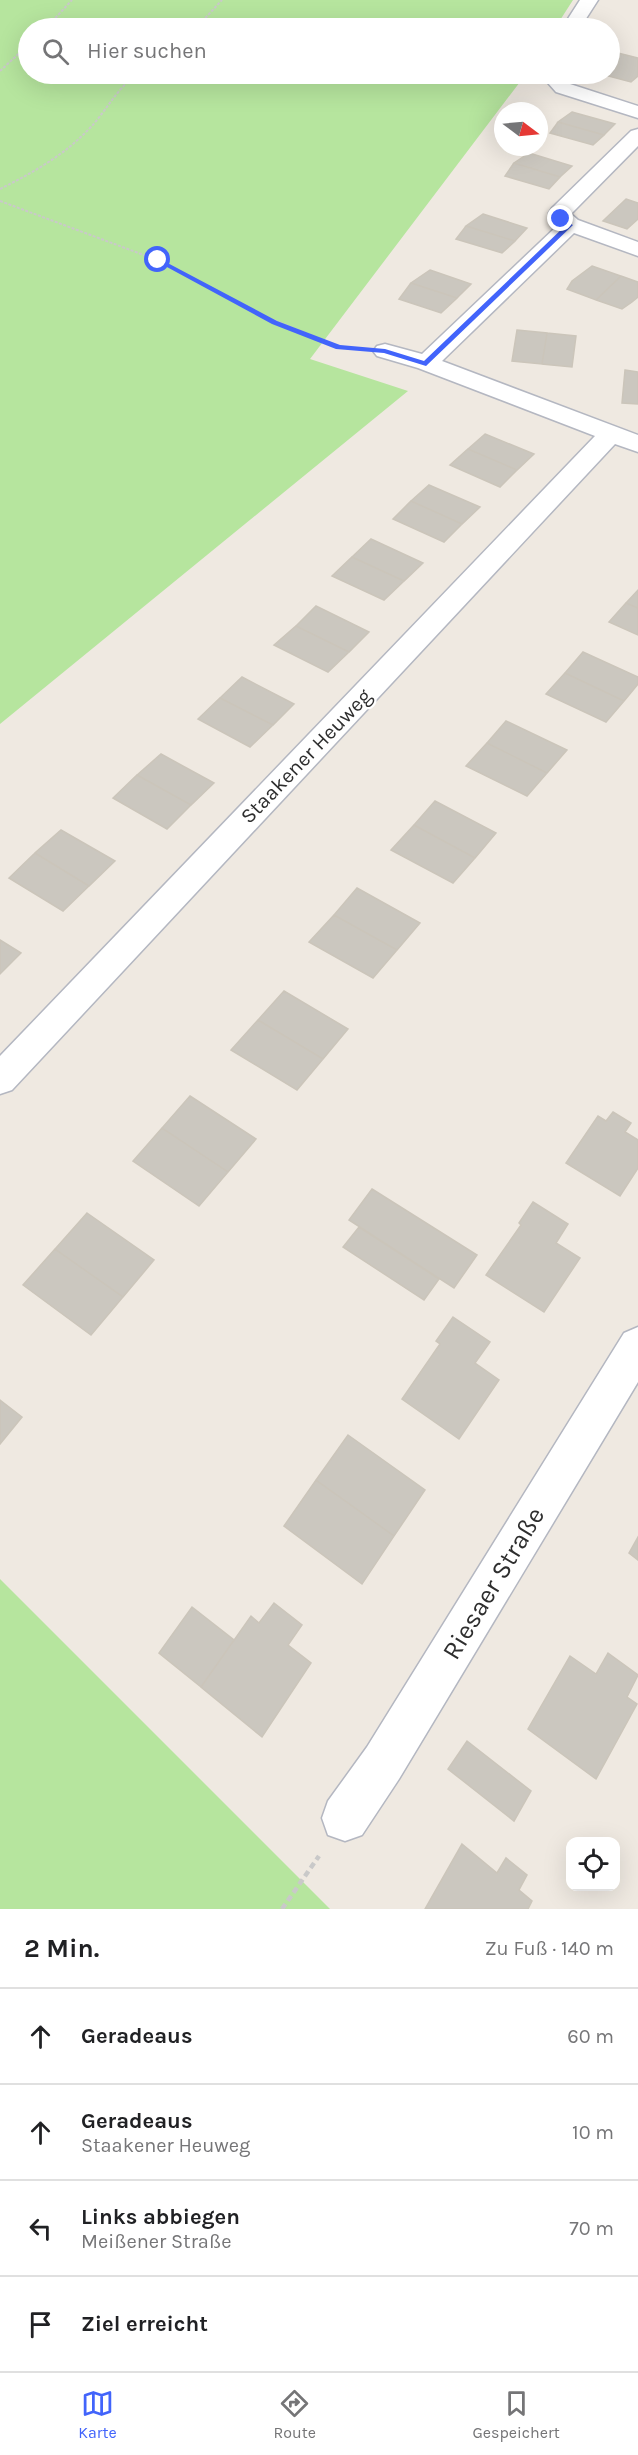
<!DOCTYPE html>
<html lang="de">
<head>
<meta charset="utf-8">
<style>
	:root { --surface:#fff; --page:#f2f2f2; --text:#202124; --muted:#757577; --line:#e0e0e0; --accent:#4264fb }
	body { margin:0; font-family:Karla,sans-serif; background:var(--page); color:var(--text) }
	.controls { position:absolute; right:18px; bottom:18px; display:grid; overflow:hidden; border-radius:12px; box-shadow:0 6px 24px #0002 }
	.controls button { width:54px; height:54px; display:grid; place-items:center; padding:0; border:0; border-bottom:2px solid var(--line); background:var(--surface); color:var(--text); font:30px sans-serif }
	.compass { position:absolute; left:494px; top:102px; width:54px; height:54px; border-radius:50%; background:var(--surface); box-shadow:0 6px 24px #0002; rotate:106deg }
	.stop { position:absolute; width:18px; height:18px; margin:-14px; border:4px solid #4264fb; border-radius:50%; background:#fff }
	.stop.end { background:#4264fb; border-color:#fff; box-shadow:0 2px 6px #0008 }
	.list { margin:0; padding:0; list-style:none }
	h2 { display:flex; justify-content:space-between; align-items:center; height:78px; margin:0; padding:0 24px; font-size:26px }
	h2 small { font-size:20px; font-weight:400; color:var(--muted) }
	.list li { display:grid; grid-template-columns:39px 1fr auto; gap:18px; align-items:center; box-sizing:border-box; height:96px; padding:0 24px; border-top:2px solid var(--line) }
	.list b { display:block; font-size:22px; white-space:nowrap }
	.list p { margin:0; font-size:20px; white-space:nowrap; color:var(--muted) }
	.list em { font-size:20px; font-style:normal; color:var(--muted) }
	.icon { flex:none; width:33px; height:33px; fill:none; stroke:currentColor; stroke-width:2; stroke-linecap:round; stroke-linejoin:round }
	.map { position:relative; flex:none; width:638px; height:1909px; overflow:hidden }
	.search { position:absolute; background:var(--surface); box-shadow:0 6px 24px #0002; left:18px; right:18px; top:18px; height:66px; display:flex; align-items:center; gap:15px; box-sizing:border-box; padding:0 21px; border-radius:33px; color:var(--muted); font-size:22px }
	.sheet { height:462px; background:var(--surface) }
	nav { display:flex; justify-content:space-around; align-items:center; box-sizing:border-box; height:84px; border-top:2px solid var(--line); background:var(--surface); font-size:16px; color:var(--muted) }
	nav a { display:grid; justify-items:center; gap:3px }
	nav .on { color:var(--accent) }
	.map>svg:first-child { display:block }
</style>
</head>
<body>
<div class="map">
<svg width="638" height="1909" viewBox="0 0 638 1909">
	<rect width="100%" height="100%" fill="#efe9e1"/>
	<path fill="#b6e59e" d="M0,0H573L555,28H28V74H526L310,359L408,391L0,724Z
		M0,1579L330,1909H0Z"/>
	<path fill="#cbc7bf" stroke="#cbc5ba" stroke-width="1.5" d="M610,51L638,58V76L631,82L601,74H610Z
		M572,112L615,124L604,135L558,122Z
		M558,122L604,135L593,145L550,133Z
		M529,153L572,166L560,177L514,163Z
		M514,163L560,177L549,189L505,176Z
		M626,199L638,203V219L627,229L603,221Z
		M483,214L527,228L515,241L466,226Z
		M466,226L515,241L502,253L456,239Z
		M592,266L621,276L596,300L567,289L572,281Z
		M430,270L471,284L457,298L411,283Z
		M621,276L638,282V297L632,302L622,309L596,300Z
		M411,283L457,298L441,313L399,299Z
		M517,330L547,333L542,364L512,361Z
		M547,333L576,336L572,367L542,364Z
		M625,370L638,372V404L622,403Z
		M485,434L534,454L517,470L468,449Z
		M468,449L517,470L500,487L450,465Z
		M429,485L480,507L462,524L411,501Z
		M411,501L462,524L444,542L393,519Z
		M371,539L423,563L404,581L352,557Z
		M352,557L404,581L384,600L332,576Z
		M638,590V608L626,603Z
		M626,603L638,608V635L609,622Z
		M316,606L369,632L349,652L296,626Z
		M296,626L349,652L328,672L274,645Z
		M583,652L638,677V684L624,701L565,673Z
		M565,673L624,701L606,722L546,694Z
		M242,677L294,704L273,725L220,698Z
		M220,698L273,725L250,747L198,719Z
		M506,721L567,750L547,773L487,743Z
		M487,743L547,773L527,796L466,766Z
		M161,754L214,783L191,805L137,775Z
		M137,775L191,805L167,829L113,798Z
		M435,801L496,833L475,858L414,825Z
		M414,825L475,858L453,883L391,850Z
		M61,830L115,861L89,886L35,853Z
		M35,853L89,886L63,911L9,878Z
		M357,888L420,923L397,950L334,915Z
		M334,915L397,950L373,978L309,942Z
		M0,940L21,953L0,974Z
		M284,991L348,1029L323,1059L258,1020Z
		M258,1020L323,1059L297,1090L231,1050Z
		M190,1096L256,1139L228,1172L162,1128Z
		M613,1112L631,1123L625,1132L638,1140V1168L620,1196L566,1163L598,1116L606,1121Z
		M162,1128L228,1172L199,1206L133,1161Z
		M372,1189L477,1255L454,1288L349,1220Z
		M533,1202L568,1224L556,1243L580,1258L544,1312L486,1275L521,1225L519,1223Z
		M87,1213L154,1260L123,1297L55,1249Z
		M359,1227L439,1279L424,1300L343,1247Z
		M55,1249L123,1297L91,1335L23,1285Z
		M453,1317L490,1342L475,1363L499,1380L459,1439L402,1399L440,1344L436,1341Z
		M0,1400L22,1417L0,1444Z
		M348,1435L425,1490L394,1536L316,1480Z
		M316,1480L394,1536L362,1584L284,1526Z
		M638,1537V1560L629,1553Z
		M274,1603L302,1625L288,1645L311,1663L262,1737L201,1687L251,1616L259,1623Z
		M192,1607L234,1640L201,1687L159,1653Z
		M608,1653L638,1675L627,1697L637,1704L596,1779L528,1729L570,1656L596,1674Z
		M467,1741L531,1791L514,1821L448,1769Z
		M462,1844L497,1873L506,1858L527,1875L519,1890L532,1901L528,1909H425Z"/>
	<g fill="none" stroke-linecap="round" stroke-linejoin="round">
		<defs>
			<path id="minor" d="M580,0H598L580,28H562Z
				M540,74H560L570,84L638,106V118L556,92Z
				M638,129V146L571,214L578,220L638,242V256L574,233L442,361L638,435V452L615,444L12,1090L0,1094V1056L595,436L418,368L377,356L373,351L377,346L385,344L422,354L557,226L550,219L549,213L552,208L631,131Z
				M638,1327V1382L399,1779L362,1835L345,1841L328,1835L322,1818L328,1801L367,1747L624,1333Z"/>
		</defs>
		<use href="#minor" stroke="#b4b7c1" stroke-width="3"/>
		<path stroke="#c9c9c9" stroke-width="2" stroke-dasharray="3 1.5" stroke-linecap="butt" d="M46,28L72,0
			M196,28L222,0
			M0,71L28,45
			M0,189C32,173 63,156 88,130C106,112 116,89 137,74
			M0,201L157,260L265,317"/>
		<path stroke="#c9c9c9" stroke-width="3" stroke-dasharray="4 2" stroke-linecap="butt" d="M262,316L339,347L351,348"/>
		<path stroke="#c9c9c9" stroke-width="4.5" stroke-dasharray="6 4" stroke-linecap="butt" d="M282,1909L319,1856"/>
		<use href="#minor" fill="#fff" fill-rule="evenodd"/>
	</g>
	<path fill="#4264fb" d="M559,218L573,225L426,366L384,353L336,349L272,324L154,260L160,259L277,321L340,345L385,349L424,361L566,225Z"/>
	<g text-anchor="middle" stroke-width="4.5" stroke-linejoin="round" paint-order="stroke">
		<g font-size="21" fill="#2e2e2e" stroke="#fff">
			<text transform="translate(306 756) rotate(-46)" y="7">Staakener Heuweg</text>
		</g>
		<g font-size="26" fill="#2e2e2e" stroke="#fff">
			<text transform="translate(493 1583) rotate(-59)" y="9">Riesaer Straße</text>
		</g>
	</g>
</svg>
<div class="controls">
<button><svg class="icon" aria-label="locate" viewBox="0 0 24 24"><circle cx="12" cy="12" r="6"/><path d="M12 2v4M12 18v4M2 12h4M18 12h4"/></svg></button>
</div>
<svg class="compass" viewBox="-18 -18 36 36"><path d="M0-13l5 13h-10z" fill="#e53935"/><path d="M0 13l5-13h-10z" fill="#757577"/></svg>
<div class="stop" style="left:158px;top:260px"></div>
<div class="stop end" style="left:561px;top:219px"></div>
<div class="search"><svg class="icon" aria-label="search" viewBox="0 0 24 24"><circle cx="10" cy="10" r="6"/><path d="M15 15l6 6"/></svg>Hier suchen</div>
</div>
<section class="sheet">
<h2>2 Min.<small>Zu Fuß · 140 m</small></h2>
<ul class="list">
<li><svg class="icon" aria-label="ahead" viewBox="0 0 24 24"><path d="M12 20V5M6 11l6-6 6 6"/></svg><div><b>Geradeaus</b></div><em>60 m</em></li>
<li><svg class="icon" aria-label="ahead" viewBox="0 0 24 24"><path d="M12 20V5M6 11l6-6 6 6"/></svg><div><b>Geradeaus</b><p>Staakener Heuweg</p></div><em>10 m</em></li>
<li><svg class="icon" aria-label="left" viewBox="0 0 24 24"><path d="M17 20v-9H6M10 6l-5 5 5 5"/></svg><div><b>Links abbiegen</b><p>Meißener Straße</p></div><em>70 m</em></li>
<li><svg class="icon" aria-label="arrive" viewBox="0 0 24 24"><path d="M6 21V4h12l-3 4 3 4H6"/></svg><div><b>Ziel erreicht</b></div></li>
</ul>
</section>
<nav>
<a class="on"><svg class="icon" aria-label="map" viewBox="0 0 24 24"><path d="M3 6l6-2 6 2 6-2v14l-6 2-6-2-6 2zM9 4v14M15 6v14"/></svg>Karte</a>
<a><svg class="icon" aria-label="directions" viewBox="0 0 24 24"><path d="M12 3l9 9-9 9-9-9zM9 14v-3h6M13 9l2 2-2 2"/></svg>Route</a>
<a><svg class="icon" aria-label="saved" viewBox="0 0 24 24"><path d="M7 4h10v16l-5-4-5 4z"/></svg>Gespeichert</a>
</nav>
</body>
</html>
